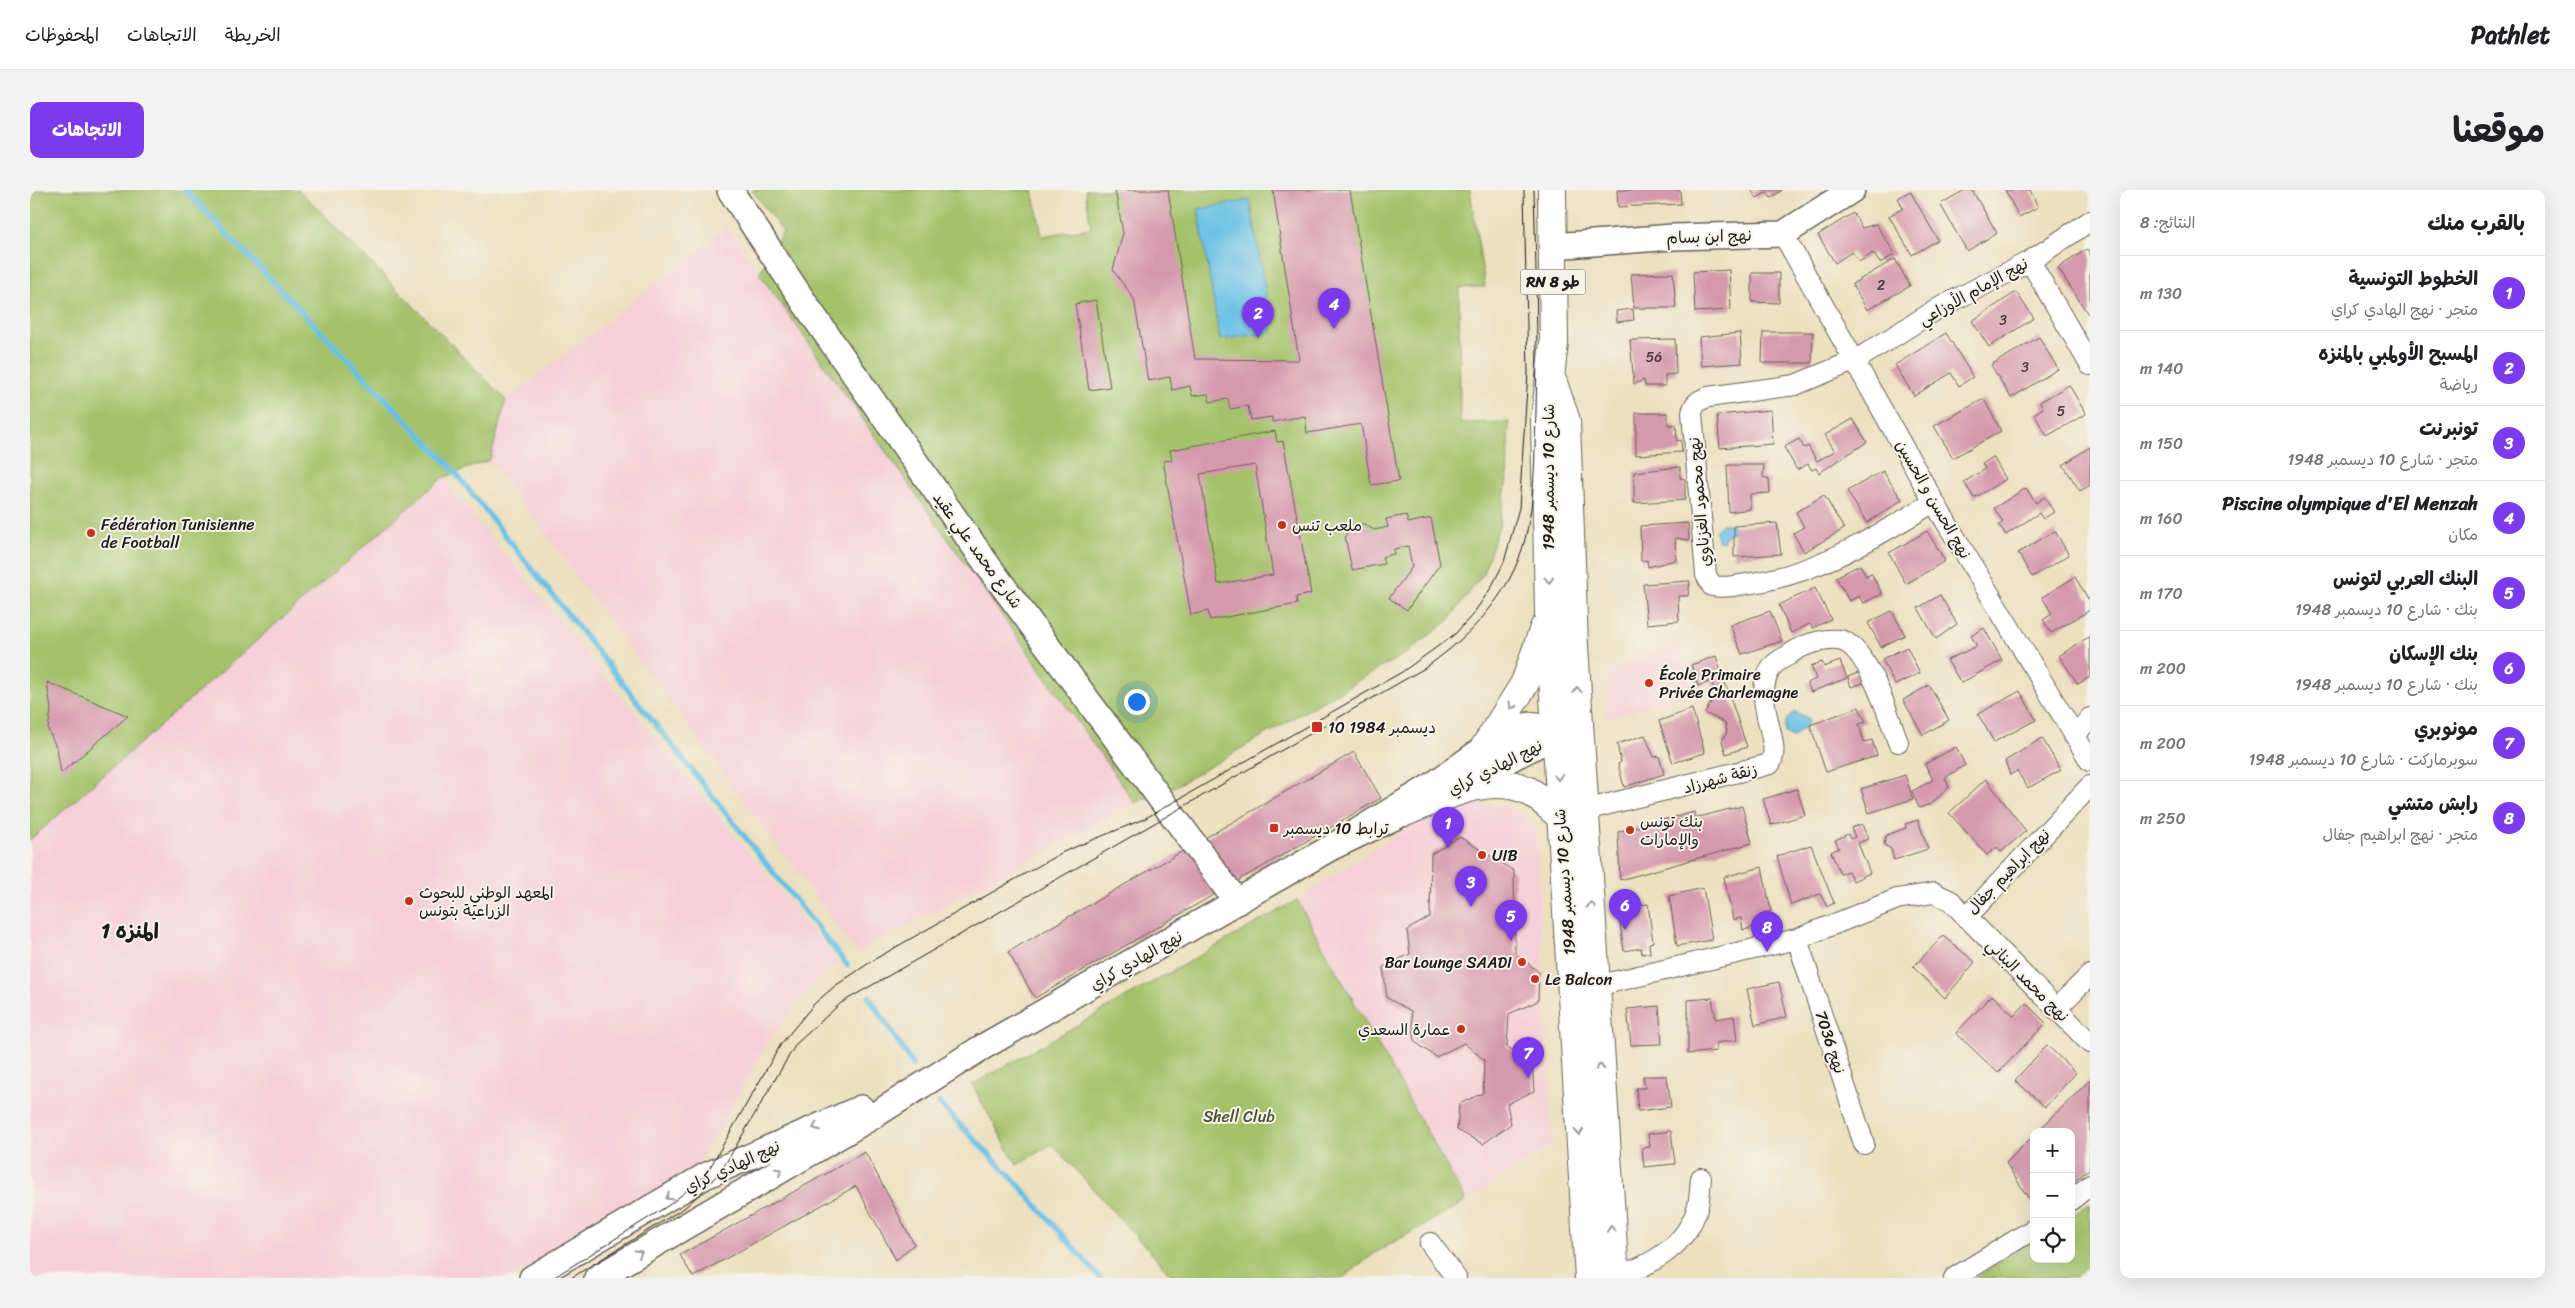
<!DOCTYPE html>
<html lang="ar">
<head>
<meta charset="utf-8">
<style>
	:root { --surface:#fff; --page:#f2f2f2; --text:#202124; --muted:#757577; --line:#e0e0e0; --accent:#7c3aed }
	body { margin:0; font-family:Sriracha,"Playpen Sans Arabic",sans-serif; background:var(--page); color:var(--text); direction:rtl }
	.controls { position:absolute; right:15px; bottom:15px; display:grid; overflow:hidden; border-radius:10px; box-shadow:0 5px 20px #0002 }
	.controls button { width:45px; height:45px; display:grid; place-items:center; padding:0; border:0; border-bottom:1px solid var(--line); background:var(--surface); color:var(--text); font:25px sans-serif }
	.you { position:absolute; left:1106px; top:511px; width:18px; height:18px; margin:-12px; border:4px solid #fff; border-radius:50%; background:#1a73e8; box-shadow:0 0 0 8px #1a73e833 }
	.badge { display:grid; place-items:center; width:32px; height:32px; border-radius:50%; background:var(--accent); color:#fff; font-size:16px; font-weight:700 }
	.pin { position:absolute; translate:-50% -41px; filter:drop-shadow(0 1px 2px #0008) }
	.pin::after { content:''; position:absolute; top:26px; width:18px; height:15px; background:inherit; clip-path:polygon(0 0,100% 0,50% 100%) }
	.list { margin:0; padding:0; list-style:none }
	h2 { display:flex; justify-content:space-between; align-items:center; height:65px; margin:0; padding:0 20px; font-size:21px }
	h2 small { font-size:16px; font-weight:400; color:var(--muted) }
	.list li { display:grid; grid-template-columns:32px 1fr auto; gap:15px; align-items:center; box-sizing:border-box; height:75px; padding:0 20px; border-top:1px solid var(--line) }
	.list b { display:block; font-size:19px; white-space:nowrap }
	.list p { margin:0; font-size:16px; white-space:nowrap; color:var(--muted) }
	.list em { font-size:16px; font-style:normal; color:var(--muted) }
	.icon { flex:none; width:28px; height:28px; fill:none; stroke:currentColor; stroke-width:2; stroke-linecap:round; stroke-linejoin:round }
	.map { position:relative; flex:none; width:2060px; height:1088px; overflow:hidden; direction:ltr; border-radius:10px }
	header { display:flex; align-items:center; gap:30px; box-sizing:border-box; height:70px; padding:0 25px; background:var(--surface); border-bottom:1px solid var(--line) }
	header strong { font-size:24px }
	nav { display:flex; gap:28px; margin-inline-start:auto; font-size:18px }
	.intro { display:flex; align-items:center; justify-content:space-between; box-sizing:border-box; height:120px; padding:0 30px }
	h1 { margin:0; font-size:35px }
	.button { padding:12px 22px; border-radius:10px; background:var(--accent); color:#fff; font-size:18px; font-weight:700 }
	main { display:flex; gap:30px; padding:0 30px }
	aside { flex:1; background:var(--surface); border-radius:10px; box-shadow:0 5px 20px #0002 }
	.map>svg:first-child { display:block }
</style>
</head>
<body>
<header>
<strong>Pathlet</strong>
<nav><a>الخريطة</a><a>الاتجاهات</a><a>المحفوظات</a></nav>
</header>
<div class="intro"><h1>موقعنا</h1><a class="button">الاتجاهات</a></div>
<main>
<aside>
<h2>بالقرب منك<small>النتائج: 8</small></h2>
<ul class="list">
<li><span class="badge">1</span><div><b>الخطوط التونسية</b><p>متجر · نهج الهادي كراي</p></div><em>130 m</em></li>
<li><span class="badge">2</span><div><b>المسبح الأولمبي بالمنزه</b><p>رياضة</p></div><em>140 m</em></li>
<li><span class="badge">3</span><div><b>تونبرنت</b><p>متجر · شارع 10 ديسمبر 1948</p></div><em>150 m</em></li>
<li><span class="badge">4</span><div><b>Piscine olympique d'El Menzah</b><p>مكان</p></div><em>160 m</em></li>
<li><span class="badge">5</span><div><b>البنك العربي لتونس</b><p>بنك · شارع 10 ديسمبر 1948</p></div><em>170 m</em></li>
<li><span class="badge">6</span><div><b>بنك الإسكان</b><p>بنك · شارع 10 ديسمبر 1948</p></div><em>200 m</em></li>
<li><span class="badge">7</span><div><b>مونوبري</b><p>سوبرماركت · شارع 10 ديسمبر 1948</p></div><em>200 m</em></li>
<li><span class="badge">8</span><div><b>رابش متشي</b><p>متجر · نهج ابراهيم جفال</p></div><em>250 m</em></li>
</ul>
</aside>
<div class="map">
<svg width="2060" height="1088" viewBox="0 0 2060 1088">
	<rect width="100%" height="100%" fill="#f7f3e8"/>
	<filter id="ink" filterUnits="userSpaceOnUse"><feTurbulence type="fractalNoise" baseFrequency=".02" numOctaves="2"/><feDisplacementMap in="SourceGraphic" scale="10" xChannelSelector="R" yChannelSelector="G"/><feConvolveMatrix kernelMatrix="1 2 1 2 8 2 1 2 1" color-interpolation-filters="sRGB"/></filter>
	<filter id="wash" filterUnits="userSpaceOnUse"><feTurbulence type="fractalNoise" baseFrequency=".0096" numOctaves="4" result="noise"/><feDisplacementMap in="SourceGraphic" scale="20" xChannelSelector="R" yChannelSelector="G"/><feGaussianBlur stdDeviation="1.12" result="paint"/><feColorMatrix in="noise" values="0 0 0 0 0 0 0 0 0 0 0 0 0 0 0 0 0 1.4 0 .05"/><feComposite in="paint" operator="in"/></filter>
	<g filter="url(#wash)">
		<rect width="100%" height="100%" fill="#ece0bf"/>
		<path fill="#f6cfd8" d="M697,38L1105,613L827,763L460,270L476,210Z
			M413,288L808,772L785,792L744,842L667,976L482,1088H0V650Z
			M1647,452L1664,503L1576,529L1580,482Z
			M1448,613L1484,618L1506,641L1522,954L1436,1011L1267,710L1387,631Z"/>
		<path fill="#a4c26a" stroke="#606f43" d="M0,0H269L476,210L460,270L412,288L0,650Z
			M722,0H1003L1012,46L1061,38L1055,0H1440L1455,97L1429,98L1430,233L1479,232L1477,289L1469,336L1453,384L1419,430L1378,462L1146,596L1105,613L729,83L753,42Z
			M1267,710L1436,1011L1345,1063L1313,1088H1144L1022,954L987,975L942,895Z
			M2060,1014V1073L2045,1088H1945L2004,1050V1069H2041V1026Z"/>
		<path fill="#68c1e6" stroke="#426e81" d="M1220,10L1242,142L1190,150L1168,19Z
			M1692,334H1700L1706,339V342L1697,344L1693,352L1689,351L1685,341Z
			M1765,522L1778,528V534L1763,547L1755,543C1754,533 1757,527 1765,522Z"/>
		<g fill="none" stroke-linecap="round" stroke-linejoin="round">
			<path stroke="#68c1e6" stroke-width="5.5" d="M155,0L419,275L817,775
				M839,807L883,875
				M909,913L987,993L1070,1088"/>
		</g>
		<g id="blocks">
			<path fill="#d598ad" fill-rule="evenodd" d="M1085,0H1138L1165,169L1269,170L1243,0H1320L1369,291L1341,295L1331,234L1277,243L1275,226L1242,232V227L1221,230L1218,216L1200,219L1198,209L1180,212L1178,204L1162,206L1160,196L1142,200L1140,187L1118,191L1104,109L1083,80L1093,43Z
				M1587,0H1650L1651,14L1588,17Z
				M1721,0H1752L1741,8L1737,2L1727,8Z
				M1935,0H1942L1967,43L1937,61L1910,14Z
				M1975,0H2000L2008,17L1989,27Z
				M1880,1L1908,50L1882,65L1859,26L1873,18L1868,8Z
				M1823,23L1832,38L1846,34L1865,64L1850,73L1843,63L1829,72L1822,62L1805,73L1788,45Z
				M2057,59L2060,63V122L2058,124L2028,78Z
				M1865,69L1880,96L1837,120L1822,94Z
				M1699,80L1701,120L1665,122L1663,82Z
				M1643,83L1646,118H1604L1601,84Z
				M1722,83H1749V113L1722,112Z
				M1986,102L2004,128L1959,157L1942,131Z
				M1066,110L1080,197L1059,200L1045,114Z
				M1603,119L1604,130L1587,132L1586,121Z
				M1733,142H1783L1782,173H1732Z
				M1710,143L1712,173L1671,176L1669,147Z
				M1916,143L1943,187L1929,196L1921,183L1884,206L1865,175Z
				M2009,147L2028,179L1981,208L1961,175Z
				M1645,149L1646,184L1635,185V196H1615L1614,190L1604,194L1600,150Z
				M2039,195L2056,224L2017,246L2004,224L2013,218L2010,212Z
				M1954,209L1971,241L1923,268L1904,236Z
				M1741,220L1743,254L1690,258L1687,225Z
				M1606,223H1638V235H1646L1647,251L1651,250L1652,262L1606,265Z
				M1823,229L1837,252L1789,283L1786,278L1782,280L1778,274L1767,280L1754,257L1769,249L1774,258L1778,256L1787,271L1805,261L1795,245Z
				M1245,241L1247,252L1253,251L1281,404L1266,407L1267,414L1180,430L1178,421L1161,425L1133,271L1142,270L1140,260ZM1225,275L1243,385L1188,394L1170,284Z
				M2060,257V295L2050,301L2033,275Z
				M1963,267L1976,289L1944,308L1934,292L1955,279L1952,274Z
				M1697,275H1734L1733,287L1739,289L1740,303L1720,304V319L1699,322Z
				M1650,277V288L1655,289V310L1604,313V282Z
				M1853,281L1872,310L1837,333L1817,301Z
				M1996,298L2006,313L2014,307L2024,322L2013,329L2009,323L1976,345L1969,335L1973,332L1964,318Z
				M1794,305L1814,339L1774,362L1763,343L1774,337L1766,322Z
				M1376,325L1378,333L1401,328L1410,374L1377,420L1359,408L1382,377L1378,356L1364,359V364L1352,367L1354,374L1322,380L1315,346L1323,337L1328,334H1334L1344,340L1358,337L1356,329Z
				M1658,333L1659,350L1645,348L1646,370L1618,377L1617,370L1611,371L1610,336Z
				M1747,333L1751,364L1704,367V336Z
				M1897,341L1915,371L1876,394L1859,363Z
				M2025,341L2039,365L2002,387L1988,363Z
				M1830,375L1836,386L1841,383L1852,404L1833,413L1829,406L1819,411L1806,387Z
				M2045,387L2058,409L2060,408V420L2021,443L2013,430L2022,424L2012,407Z
				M1660,391L1658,406H1648L1649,431L1617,434L1613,394Z
				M1785,398L1801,429L1783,438L1780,434L1761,443L1749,415Z
				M1910,405L1927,434L1906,449L1888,418Z
				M1740,421L1752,451L1712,464L1700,435Z
				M1862,421L1875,445L1851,457L1838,433Z
				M1954,438L1972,470L1931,493L1917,470L1947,456L1941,446Z
				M2060,446V487L2048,494L2029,466Z
				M1877,457L1890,483L1865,495L1852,469Z
				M1686,466L1717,557L1696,564L1692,551L1697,542L1695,533L1675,523L1686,503L1681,491L1668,496L1661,475Z
				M1810,471L1817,488L1781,502L1777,493L1786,489L1781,476L1792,472L1794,477Z
				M1830,482L1836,492L1821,497L1818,487Z
				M17,492L98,526L31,583L27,559L18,539L21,520Z
				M1899,495L1919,530L1893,545L1873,510Z
				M1990,501L2006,530L1964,552L1948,524Z
				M1829,517L1836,532L1829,534L1834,552L1842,550L1847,566L1796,582L1780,535Z
				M1662,519L1675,563L1643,573L1629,531Z
				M1615,545L1624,567L1629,566L1634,584L1594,597L1588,574L1591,572L1587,554Z
				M2012,548L2031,580L1998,598L1987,581L1980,585L1975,571Z
				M1926,557L1935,575L1915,588L1919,597L1901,614L1889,618L1882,601L1903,590L1895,574Z
				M1324,562L1351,608L1005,808L978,762Z
				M1875,585L1883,609L1839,623L1831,599Z
				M1956,589L1996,641L1971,662L1967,657L1957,665L1919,623Z
				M1767,599L1775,625L1741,635L1733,609Z
				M1712,616L1722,653L1590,690L1588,642L1664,622L1665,628Z
				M1888,630L1898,659L1864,670L1861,659L1854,655L1855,648L1857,645L1876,638L1875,634Z
				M1832,634L1838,649L1828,653L1840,683L1823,691L1818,681L1810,684L1801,662L1809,658L1805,650L1818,644L1820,649L1825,647L1821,638Z
				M1430,647L1484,681L1485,763L1509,782L1508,811L1479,824L1477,857L1502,870L1504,901L1477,914L1481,934L1453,954L1427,940L1429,914L1453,903L1454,870L1434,853L1406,867L1385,852L1381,821L1357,808L1353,777L1380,764L1377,740L1400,727L1401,664Z
				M1781,655L1804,713L1797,717L1790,704L1761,715L1747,666Z
				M1732,677L1741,721L1733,723L1734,735L1713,740L1711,728L1703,730L1694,687Z
				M1673,698L1682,750L1647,756L1639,706Z
				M1618,714L1623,752L1619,753L1620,763L1612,764L1611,758L1594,761L1589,726L1602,724L1601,716Z
				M1913,746L1945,772L1915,808L1883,777Z
				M1749,792L1757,827L1725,835L1717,799Z
				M1962,805L1984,826L1996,813L2016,833L1968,883L1926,843Z
				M1682,808L1686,829L1704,826L1707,850L1686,853V861L1658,864V810Z
				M1629,816L1632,854L1601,855L1597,819Z
				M2017,855L2046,883L2015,917L1985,890Z
				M1613,886H1637L1641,917L1608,921L1606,898H1615Z
				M2060,890V978L2041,994V942H2007Z
				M1641,941L1645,974L1614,977L1612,958L1620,957L1618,944Z
				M2004,945V1017L1976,973Z
				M835,962L884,1054L866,1070L826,996L663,1087L650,1065Z"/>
		</g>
	</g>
	<g filter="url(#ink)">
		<use href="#blocks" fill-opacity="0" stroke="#656155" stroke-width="1"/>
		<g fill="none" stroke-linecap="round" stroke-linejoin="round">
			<defs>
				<path id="minor" d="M1753,44L1904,312L2060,571
					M2000,71L2060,175
					M1904,312C1845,347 1786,385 1716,394C1705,396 1693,398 1682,396L1676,385L1662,223C1664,213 1669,210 1678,207L1765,195L1826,170L1909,118L2000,71L2060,31
					M2044,546L2060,528
					M1555,620L1740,574C1754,553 1720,511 1741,478C1744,473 1753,468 1759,465C1771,455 1793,448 1809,450C1837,454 1859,527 1868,552
					M1936,728L2060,596
					M1767,749L1834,954
					M1553,799L1767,749L1867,709L1904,703L1921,711L2060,853
					M2026,819L2060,785
					M2041,1010L2060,995
					M1400,1053L1426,1088
					M1571,1088C1612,1083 1658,1058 1668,1015C1670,1006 1670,997 1671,988
					M1924,1088L2004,1039"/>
				<path id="tertiary" d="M700,0L778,118L956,373L1207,712
					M1523,56L1643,47L1753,44L1822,0
					M1302,657L1392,614
					M502,1088L675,986L831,918
					M567,1088L845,925L951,858L1302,657L1403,595L1470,547L1494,536L1503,535L1515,536L1526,545L1430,595"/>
				<path id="primary" d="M1522,0L1524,153L1515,230L1519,422L1559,1088
					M1522,190L1536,231L1544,456L1585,1088
					M1453,560L1495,493L1514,438
					M1375,622C1411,608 1458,582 1497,600C1509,606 1520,618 1530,626"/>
			</defs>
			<use href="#minor" stroke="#656155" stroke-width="22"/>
			<use href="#tertiary" stroke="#656155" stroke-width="28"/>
			<use href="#primary" stroke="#656155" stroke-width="30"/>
			<use href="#minor" stroke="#fff" stroke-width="20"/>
			<use href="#tertiary" stroke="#fff" stroke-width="25"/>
			<use href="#primary" stroke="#fff" stroke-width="28"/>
			<path stroke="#1c1c1c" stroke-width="1" d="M523,1088L639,1015L675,986L751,854L785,813L805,796L845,769L1033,662L1114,629L1372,482L1425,444L1443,424L1461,398L1474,372L1489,318L1498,183L1494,0
				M541,1088L654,1018L672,1002L693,978L766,854L811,813L1395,478C1430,453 1459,426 1480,388C1507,338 1504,275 1506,220C1508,147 1506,73 1504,0"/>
		</g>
		<defs><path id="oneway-chevron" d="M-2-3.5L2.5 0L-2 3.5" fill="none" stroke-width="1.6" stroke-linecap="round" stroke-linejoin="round" transform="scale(1.25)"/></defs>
		<g stroke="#999">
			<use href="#oneway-chevron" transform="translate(1519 390) rotate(89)"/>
			<use href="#oneway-chevron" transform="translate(1547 500) rotate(-94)"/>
			<use href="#oneway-chevron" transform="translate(1482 516) rotate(122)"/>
			<use href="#oneway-chevron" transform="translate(1528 587) rotate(87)"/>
			<use href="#oneway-chevron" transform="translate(1561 715) rotate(-94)"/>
			<use href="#oneway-chevron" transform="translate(1570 877) rotate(-93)"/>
			<use href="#oneway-chevron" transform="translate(786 937) rotate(156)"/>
			<use href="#oneway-chevron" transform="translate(1549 942) rotate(86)"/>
			<use href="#oneway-chevron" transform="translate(749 981) rotate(-30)"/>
			<use href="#oneway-chevron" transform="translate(639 1007) rotate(149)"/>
			<use href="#oneway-chevron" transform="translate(1581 1039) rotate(-94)"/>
			<use href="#oneway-chevron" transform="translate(609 1063) rotate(-31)"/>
		</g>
	</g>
	<g fill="#c8321e" stroke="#f7f3e8" stroke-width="2">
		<circle cx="1252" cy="335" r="5"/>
		<circle cx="61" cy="343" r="5"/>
		<circle cx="1619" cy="493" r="5"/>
		<rect x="1281" y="531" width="12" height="12" rx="2.5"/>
		<rect x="1239" y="633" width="10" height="10" rx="2.5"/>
		<circle cx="1600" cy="640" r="5"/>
		<circle cx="1452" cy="665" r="5"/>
		<circle cx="379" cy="711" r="5"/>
		<circle cx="1492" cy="772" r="5"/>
		<circle cx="1505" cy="789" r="5"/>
		<circle cx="1431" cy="839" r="5"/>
	</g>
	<g text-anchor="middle" stroke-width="4" stroke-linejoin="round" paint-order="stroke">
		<g font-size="14" fill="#4a3b40">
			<text x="1851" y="100">2</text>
			<text x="1973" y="135">3</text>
			<text x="1624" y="172">56</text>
			<text x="1995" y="182">3</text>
			<text x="2031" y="226">5</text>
		</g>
		<rect fill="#f7f3e8" stroke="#5e5c59" stroke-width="1" x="1490.5" y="79.5" width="65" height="25" rx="4"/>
		<g font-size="15" font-weight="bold" fill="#1c1c1c">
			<text x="1523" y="97">RN 8 طو</text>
		</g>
		<g font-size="16" fill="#1c1c1c" stroke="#f7f3e8">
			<text transform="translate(1679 46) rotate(-2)" y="6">نهج ابن بسام</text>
			<text transform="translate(1943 101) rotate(-29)" y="6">نهج الإمام الأوزاعي</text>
			<text transform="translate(1518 287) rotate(-90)" y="6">شارع 10 ديسمبر 1948</text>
			<text transform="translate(1904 309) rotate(60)" y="6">نهج الحسن و الحسين</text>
			<text transform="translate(1669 312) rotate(-95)" y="6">نهج محمود الغزناوي</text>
			<text transform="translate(948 360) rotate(54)" y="6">شارع محمد علي عقيد</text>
			<text transform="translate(1465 577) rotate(-27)" y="6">نهج الهادي كراي</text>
			<text transform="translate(1690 588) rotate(-15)" y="6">زنقة شهرزاد</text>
			<text transform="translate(1978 681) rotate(-46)" y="6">نهج ابراهيم جفال</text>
			<text transform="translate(1534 692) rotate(-94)" y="6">شارع 10 ديسمبر 1948</text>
			<text transform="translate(1106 770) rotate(-30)" y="6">نهج الهادي كراي</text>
			<text transform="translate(1998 790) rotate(45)" y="6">نهج محمد البناني</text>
			<text transform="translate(1801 852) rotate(72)" y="6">نهج 7036</text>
			<text transform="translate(702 976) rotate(-25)" y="6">نهج الهادي كراي</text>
		</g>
		<g font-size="16" fill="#1c1c1c" stroke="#f7f3e8" text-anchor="start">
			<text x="71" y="340">Fédération Tunisienne<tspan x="71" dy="18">de Football</tspan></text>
			<text x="1262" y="341">ملعب تنس</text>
			<text x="1629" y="490">École Primaire<tspan x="1629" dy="18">Privée Charlemagne</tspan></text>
			<text x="1298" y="543">10 ديسمبر 1984</text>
			<text x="1610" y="637">بنك تونس<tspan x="1610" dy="18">والإمارات</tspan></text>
			<text x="1254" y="644">ترابط 10 ديسمبر</text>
			<text x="1462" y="671">UIB</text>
			<text x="389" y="708">المعهد الوطني للبحوث<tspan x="389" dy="18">الزراعية بتونس</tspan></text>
			<text x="1482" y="778" text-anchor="end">Bar Lounge SAADI</text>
			<text x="1515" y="795">Le Balcon</text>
			<text x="1421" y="845" text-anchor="end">عمارة السعدي</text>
		</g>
		<g font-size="16" fill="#4c5637" stroke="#f7f3e8">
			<text x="1209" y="932">Shell Club</text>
		</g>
		<g font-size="21" font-weight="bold" fill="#1c1c1c" stroke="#f7f3e8">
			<text x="100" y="748">المنزه 1</text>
		</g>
	</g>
</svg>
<div class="controls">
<button>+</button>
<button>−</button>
<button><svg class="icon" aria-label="locate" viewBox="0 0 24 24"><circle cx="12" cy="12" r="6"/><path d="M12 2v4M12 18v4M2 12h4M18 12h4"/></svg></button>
</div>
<div class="you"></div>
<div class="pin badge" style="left:1418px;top:658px">1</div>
<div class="pin badge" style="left:1228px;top:148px">2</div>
<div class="pin badge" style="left:1441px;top:717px">3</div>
<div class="pin badge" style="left:1304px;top:139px">4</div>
<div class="pin badge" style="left:1481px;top:751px">5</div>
<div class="pin badge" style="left:1595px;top:740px">6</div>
<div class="pin badge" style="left:1498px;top:888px">7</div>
<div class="pin badge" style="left:1737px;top:762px">8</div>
</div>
</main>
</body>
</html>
